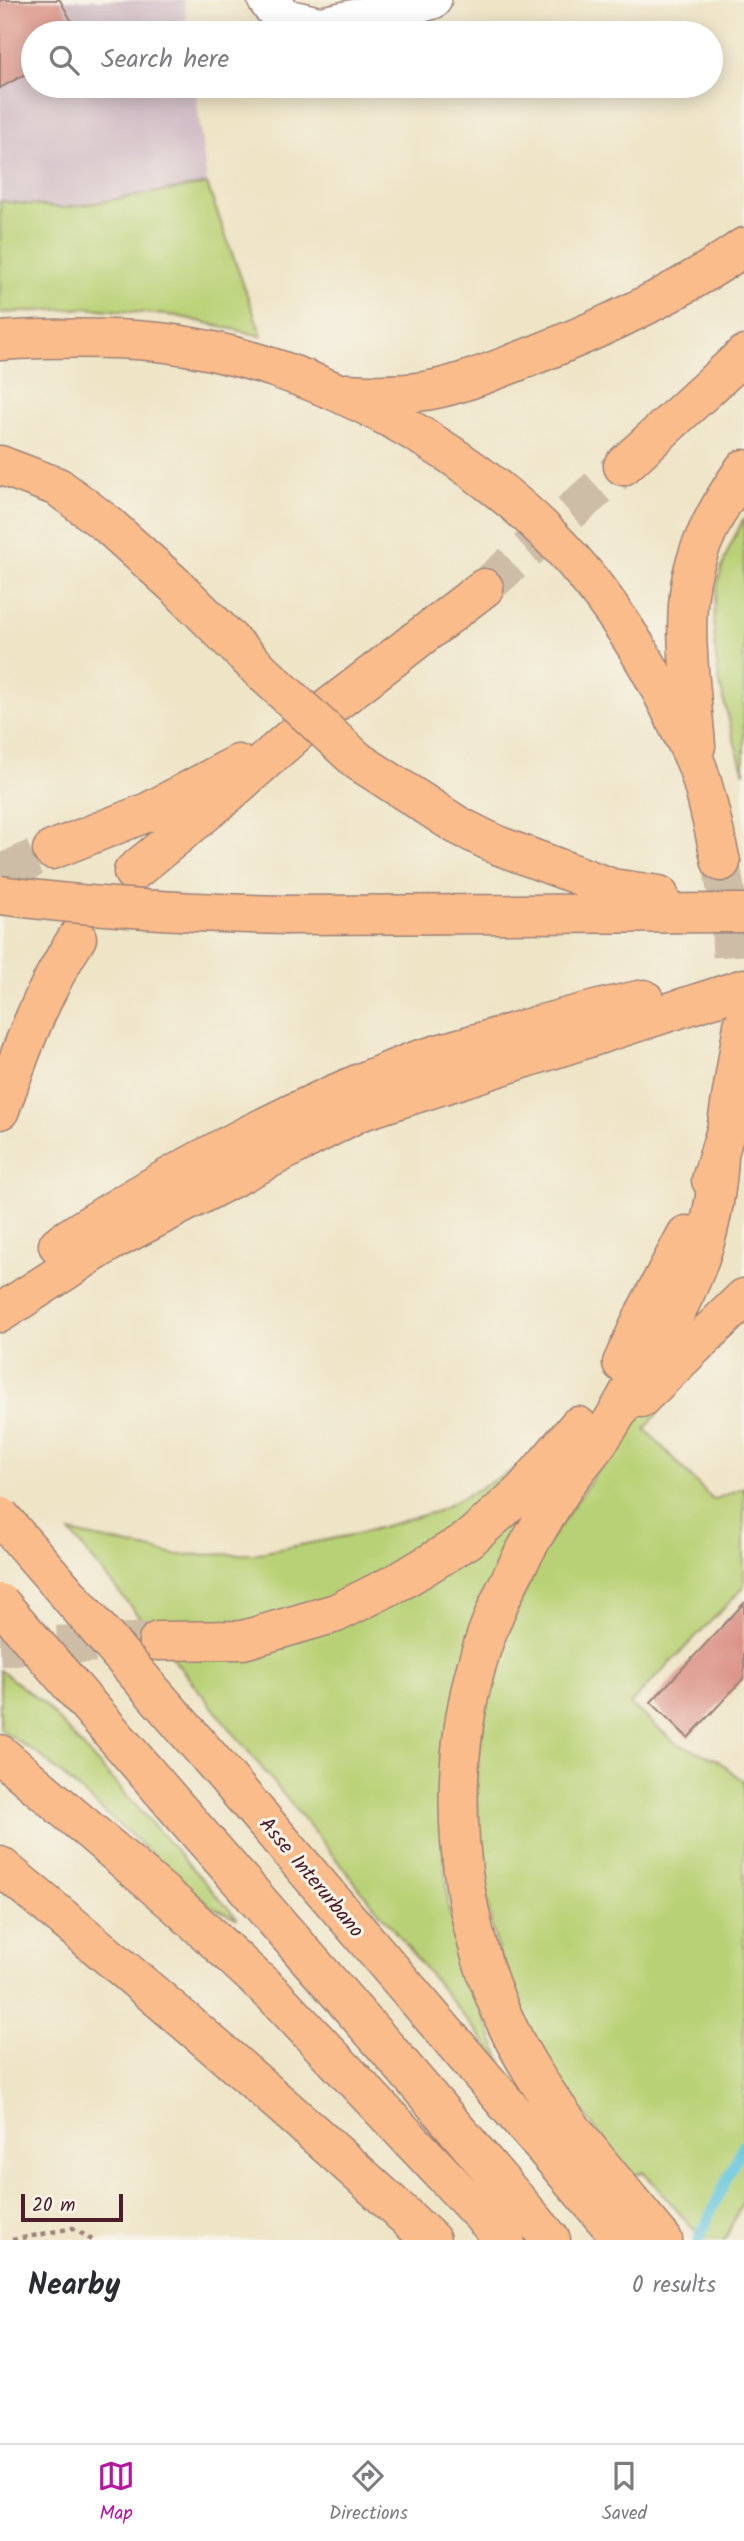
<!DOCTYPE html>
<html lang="en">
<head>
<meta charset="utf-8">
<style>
	:root { --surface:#fff; --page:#f7f7f7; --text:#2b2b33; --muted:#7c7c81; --line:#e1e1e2; --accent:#b5179e }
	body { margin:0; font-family:Kalam,sans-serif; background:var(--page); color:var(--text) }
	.scale { position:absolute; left:21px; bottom:18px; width:102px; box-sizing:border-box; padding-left:7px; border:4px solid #4a1f2b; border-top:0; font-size:19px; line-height:24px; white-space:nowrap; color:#4a1f2b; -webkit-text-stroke:5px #f7f3e8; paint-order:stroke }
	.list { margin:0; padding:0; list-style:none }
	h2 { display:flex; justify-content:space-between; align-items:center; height:91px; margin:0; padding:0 28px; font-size:30px }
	h2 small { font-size:23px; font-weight:400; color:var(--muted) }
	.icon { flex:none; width:38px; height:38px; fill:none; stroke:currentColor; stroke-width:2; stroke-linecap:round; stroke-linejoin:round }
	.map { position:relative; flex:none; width:744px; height:2240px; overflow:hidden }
	.search { position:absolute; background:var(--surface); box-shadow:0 4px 18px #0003; left:21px; right:21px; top:21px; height:77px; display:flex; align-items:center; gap:18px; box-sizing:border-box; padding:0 24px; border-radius:38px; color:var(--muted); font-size:26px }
	.sheet { height:203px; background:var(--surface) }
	nav { display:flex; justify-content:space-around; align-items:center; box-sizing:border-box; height:98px; border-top:2px solid var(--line); background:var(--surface); font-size:19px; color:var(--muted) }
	nav a { display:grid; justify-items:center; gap:4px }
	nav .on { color:var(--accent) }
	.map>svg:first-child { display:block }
</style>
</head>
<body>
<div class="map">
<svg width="744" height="2240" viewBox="0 0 744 2240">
	<rect width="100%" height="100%" fill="#f7f3e8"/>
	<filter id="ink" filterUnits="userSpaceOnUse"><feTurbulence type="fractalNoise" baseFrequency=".0143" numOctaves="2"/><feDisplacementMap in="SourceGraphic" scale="14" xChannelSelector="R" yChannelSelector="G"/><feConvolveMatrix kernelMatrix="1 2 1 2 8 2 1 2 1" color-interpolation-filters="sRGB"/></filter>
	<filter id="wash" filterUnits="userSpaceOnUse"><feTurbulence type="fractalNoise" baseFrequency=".00686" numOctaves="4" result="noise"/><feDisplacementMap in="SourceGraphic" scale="28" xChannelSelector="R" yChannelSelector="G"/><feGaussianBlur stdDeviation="1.57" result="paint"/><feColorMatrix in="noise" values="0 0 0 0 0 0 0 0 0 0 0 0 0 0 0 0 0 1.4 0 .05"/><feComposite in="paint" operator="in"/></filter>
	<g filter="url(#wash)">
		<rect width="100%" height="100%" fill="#eee4c6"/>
		<path fill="#d2bdc6" d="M0,0H184L188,33H33V86H195L207,184L64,208L0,201Z"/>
		<path fill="#b9d176" stroke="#827850" stroke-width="2" d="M207,184L262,336L177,316L88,308L0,313V201L64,208Z
			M744,518V773C725,711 704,643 719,578C724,557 734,537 744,518Z
			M651,1403L658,1413L645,1429L713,1500L744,1487V1587L630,1704L677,1744L716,1759L744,1782V2198L725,2240H703L644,2172L631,2176L548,2066L517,2017L494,1936L480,1864L476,1779L486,1705L507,1633L541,1554L596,1473Z
			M559,1445L561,1452L508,1543L443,1845L449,1911L472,1984L502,2063L70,1532L176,1555L254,1554L357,1534L438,1511Z
			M0,1670L44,1704L238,1919L212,1907L43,1758L0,1729Z"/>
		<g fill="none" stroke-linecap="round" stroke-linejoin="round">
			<path stroke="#5ec4dc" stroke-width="10" d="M698,2240L744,2143"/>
		</g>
		<g id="blocks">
			<path fill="#db9387" d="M0,0H60L78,33H33V70L0,88Z
				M744,1603V1678L688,1738L651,1702Z"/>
		</g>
	</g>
	<g filter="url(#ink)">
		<use href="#blocks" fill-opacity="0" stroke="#9c8278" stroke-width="2"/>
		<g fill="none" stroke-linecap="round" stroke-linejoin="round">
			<path stroke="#cdbda7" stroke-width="38" stroke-dasharray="38 19" stroke-linecap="butt" d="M484,588L623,466
				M721,862L729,911L734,996L742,1023
				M0,874L52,850
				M0,1647L158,1641"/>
			<defs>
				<path id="minor" d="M267,0L272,7L289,19L320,26L391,11L432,0"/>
				<path id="highway" d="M0,341C53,338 106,337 159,342C315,360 488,455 587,577C624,623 654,672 678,726C685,740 693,754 698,769C708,799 714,831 721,862
					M346,393C375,395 402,395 431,390C462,384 493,371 522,360C600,330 676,295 744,247
					M0,465L58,487L107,524L177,587L257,667
					M623,466L744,355
					M696,746C692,692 679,616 695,564C705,530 724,498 744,469
					M358,761L457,825L497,845L612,888L659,895
					M52,850L148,812L238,764
					M133,872L222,799L301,729L484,588
					M287,915L744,913
					M0,1110C21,1050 42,991 77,938
					M711,1180L726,1130L743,1025
					M58,1245C170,1172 287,1110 412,1062C436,1054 460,1048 484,1041C537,1025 589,1010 644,999
					M0,1313L110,1242L359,1112L744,988
					M622,1363L646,1311L686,1235
					M641,1398L744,1298
					M158,1641L243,1640L336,1613L402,1580L468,1540L523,1491L578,1426
					M0,1754L178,1906L275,1996L505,2240
					M217,1766L623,2240
					M184,1816L398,2061L551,2240
					M0,1866C147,1987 292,2110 431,2240
					M663,2240C616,2183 565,2126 527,2063C450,1934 436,1751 495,1613C513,1569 539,1525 565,1485C577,1467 593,1451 605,1432C619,1413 629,1390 642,1370C688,1295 714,1246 719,1157"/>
			</defs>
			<use href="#minor" stroke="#9c8278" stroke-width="41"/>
			<use href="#highway" stroke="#9c8278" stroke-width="41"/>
			<path stroke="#9c8278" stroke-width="4.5" stroke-dasharray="5 5" stroke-linecap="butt" d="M12,2240L73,2228L92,2240"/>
			<use href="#minor" stroke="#fff" stroke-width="38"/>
			<use href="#highway" stroke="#fabc8b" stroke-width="38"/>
			<defs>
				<path id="highway-bridge" d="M257,667L358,761
					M0,895C96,908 191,913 287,915
					M0,1516L217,1766
					M0,1603L184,1816"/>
			</defs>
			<use href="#highway-bridge" stroke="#9c8278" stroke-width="41" stroke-linecap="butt"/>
			<use href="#highway-bridge" stroke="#fabc8b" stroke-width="38"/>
		</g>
	</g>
	<g text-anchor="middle" stroke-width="6" stroke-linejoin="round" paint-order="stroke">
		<g font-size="21" fill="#4a1f2b" stroke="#f7f3e8">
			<text transform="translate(312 1877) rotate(50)" y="7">Asse Interurbano</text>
		</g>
	</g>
</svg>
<div class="scale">20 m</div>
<div class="search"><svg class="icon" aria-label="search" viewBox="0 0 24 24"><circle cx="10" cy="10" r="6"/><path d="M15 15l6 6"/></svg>Search here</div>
</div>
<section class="sheet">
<h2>Nearby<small>0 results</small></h2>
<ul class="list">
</ul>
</section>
<nav>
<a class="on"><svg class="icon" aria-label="map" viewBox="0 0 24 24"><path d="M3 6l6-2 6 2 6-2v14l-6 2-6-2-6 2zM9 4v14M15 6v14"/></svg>Map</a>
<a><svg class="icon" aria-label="directions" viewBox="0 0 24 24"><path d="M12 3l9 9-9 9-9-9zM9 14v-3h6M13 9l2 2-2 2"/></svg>Directions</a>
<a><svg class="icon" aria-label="saved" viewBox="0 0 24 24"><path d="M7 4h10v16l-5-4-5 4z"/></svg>Saved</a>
</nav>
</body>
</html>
